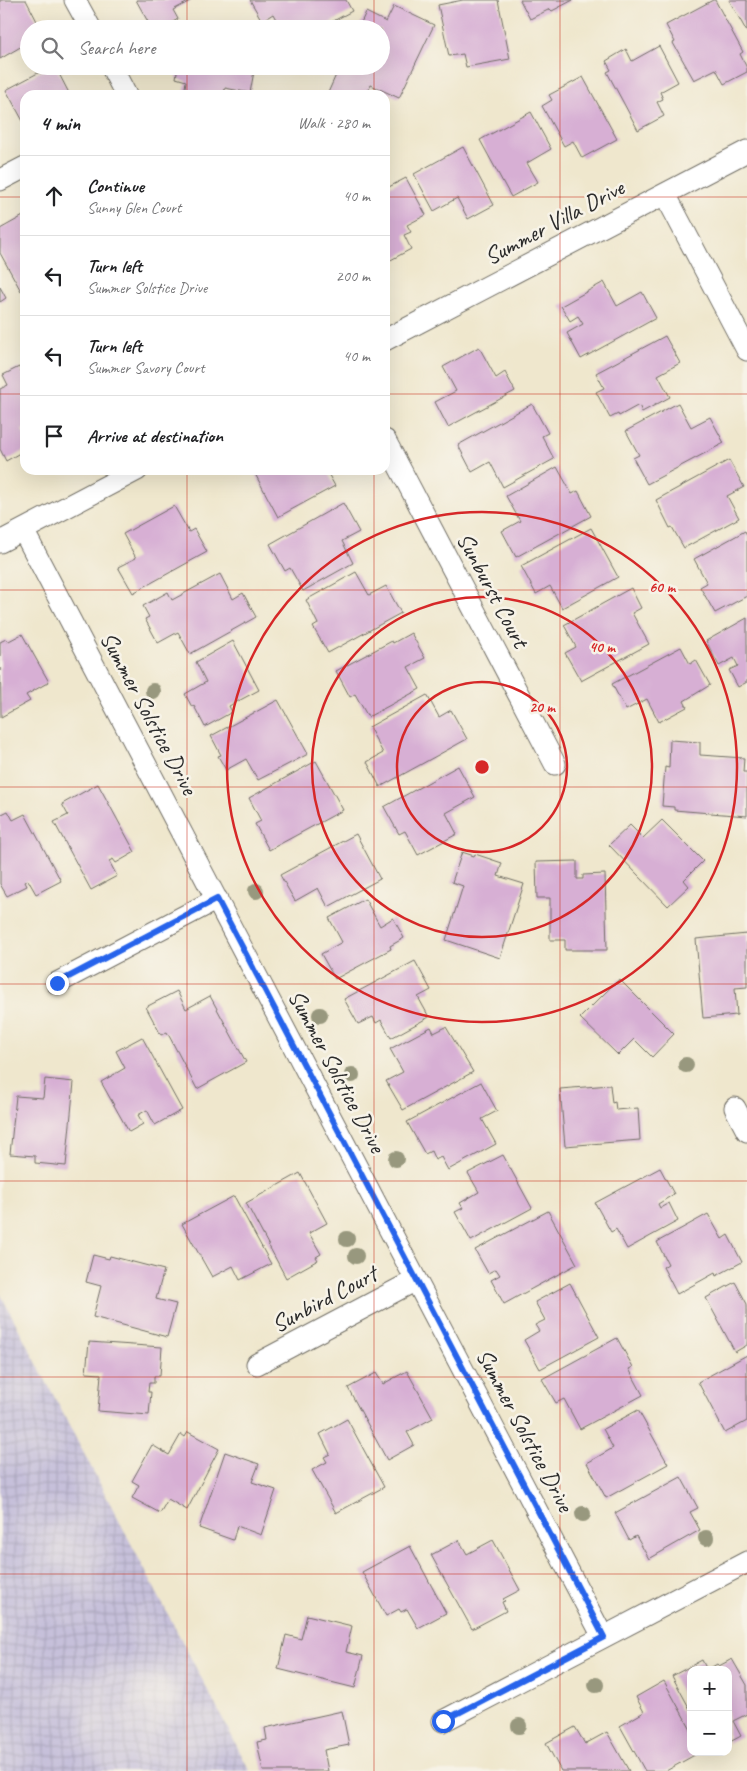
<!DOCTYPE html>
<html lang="en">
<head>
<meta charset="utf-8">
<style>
	:root { --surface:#fff; --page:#f6f6f6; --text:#202124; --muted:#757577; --line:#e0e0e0 }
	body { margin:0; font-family:Caveat,sans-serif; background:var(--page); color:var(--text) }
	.controls { position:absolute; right:15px; bottom:15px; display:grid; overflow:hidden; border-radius:10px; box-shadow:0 5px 20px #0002 }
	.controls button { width:45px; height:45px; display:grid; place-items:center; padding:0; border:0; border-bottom:1px solid var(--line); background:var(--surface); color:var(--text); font:25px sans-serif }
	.stop { position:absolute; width:15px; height:15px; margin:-11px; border:4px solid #2563eb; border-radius:50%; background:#fff }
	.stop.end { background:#2563eb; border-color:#fff; box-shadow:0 1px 5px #0008 }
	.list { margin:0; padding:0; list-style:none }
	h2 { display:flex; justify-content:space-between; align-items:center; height:65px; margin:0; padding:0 20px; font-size:21px }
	h2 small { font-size:16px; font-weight:400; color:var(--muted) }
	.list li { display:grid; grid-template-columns:32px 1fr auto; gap:15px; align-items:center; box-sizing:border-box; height:80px; padding:0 20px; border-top:1px solid var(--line) }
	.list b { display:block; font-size:19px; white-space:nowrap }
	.list p { margin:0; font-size:16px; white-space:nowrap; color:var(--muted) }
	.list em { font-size:16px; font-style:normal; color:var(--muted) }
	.icon { flex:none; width:28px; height:28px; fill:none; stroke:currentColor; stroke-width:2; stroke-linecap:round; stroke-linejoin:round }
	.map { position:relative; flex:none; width:747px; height:1771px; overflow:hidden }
	.search { position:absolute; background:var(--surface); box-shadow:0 5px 20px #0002; left:20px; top:20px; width:370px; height:55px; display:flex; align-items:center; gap:12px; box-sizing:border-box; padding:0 18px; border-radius:28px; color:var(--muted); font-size:19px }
	.panel { position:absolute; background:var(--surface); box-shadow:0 5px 20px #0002; left:20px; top:90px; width:370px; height:385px; border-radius:15px }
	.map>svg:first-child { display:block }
</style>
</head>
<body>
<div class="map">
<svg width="747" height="1771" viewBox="0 0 747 1771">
	<defs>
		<pattern id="industrial-grid" width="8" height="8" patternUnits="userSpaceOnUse" patternTransform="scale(1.25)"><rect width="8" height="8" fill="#c6c0da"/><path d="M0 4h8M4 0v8" fill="none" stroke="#aaa5bb"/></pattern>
	</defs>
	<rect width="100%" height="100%" fill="#f7f3e8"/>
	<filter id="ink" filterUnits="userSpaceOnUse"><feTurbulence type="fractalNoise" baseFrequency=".02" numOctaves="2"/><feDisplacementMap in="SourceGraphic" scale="10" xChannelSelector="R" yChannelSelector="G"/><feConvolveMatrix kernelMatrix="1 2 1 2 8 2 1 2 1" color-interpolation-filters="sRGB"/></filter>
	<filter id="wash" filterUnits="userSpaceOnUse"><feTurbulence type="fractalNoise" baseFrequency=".0096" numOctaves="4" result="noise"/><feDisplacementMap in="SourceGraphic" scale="20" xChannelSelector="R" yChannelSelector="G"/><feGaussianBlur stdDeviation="1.12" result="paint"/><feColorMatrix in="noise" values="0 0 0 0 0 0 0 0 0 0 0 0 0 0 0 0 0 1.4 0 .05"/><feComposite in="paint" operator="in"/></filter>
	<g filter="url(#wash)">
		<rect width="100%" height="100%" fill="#efe7cd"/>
		<path fill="url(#industrial-grid)" d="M0,1293L250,1771H0Z"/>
		<g id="blocks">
			<path fill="#d7afd4" d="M0,0H26L41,29H29V42L0,59Z
				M136,0H192L173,10L178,19L161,29H152Z
				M250,0H346L352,11L326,25L328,29H281L273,14L262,21Z
				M463,0H498L510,59L466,67L463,54L449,56L438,5Z
				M520,0H573L552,11L550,9L530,19Z
				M713,0H715L743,52L740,54L747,68V72L724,84L716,69L694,80L673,43L675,42L666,25Z
				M729,0H747V32Z
				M394,6L434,25L399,98L371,85L366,95H327L340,66H381V29H358L366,12L386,22Z
				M659,46L678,82L660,92L663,99L657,102L664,116L638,130L607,72L611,70L606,61L626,49L632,61Z
				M51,66H55L70,95H25V120L23,121L6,90Z
				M178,66H255L250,93L225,88L224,95H184L186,81L176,78Z
				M583,77L617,139L582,158L573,141L564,146L542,106L552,100L549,95Z
				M531,112L551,149L527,163L538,182L511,197L480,140Z
				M463,147L494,205L468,219L457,198L434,211L414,174Z
				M406,178L426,215L407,225L411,232L404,235L411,249L387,262L385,259V189Z
				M25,215V289L21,291L0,253V229Z
				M604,282L617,306L642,292L656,318L581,359L567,333L583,324L578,316L570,321L561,306Z
				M0,287L6,298L0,302Z
				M665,336L680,363L658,375L670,397L642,412L639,405L619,416L618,414L610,418L596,392L604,388L596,373Z
				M479,347L496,378L505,372L515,391L448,427L435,402L456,391L443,367Z
				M19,367L25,378V429L22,430L25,436V450L6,461L0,449V389L8,385L3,375Z
				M678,403L691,427L710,417L724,443L647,484L633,458L639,455L626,431Z
				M532,404L548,433L542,436L554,459L503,487L490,462L472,472L458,445Z
				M729,460L744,487L727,496L739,518L684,548L672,527L670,528L656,500Z
				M557,467L572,494L578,491L591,516L516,557L502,531L520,521L506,496Z
				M253,470H326L335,486L278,517Z
				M343,503L359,532L342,541L353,563L303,591L290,568L285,571L270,544Z
				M174,506L189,532L194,529L207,552L133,593L118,567L136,558L123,534Z
				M591,528L618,577L562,608L550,586L536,594L521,566Z
				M745,531L747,535V596L715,613L700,587L707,583L694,559Z
				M356,572L369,595L386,586L401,613L328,653L313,627L318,624L306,600Z
				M220,574L233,599L243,593L256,617L190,654L178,632L158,643L145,619L149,617L143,606L168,592L172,600Z
				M631,588L641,608L632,613L649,644L581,681L565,653L576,647L564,625Z
				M747,618V682L738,687L729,670L738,666L734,658L719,666L706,641Z
				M411,633L425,658L408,667L420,689L368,717L355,694L350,697L336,671L392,641L393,643Z
				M22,634L49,682L26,695L30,701L1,717L0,642L6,639L7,642Z
				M233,641L259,690L229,706L232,712L205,727L194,706L192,707L185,694L206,682L196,662Z
				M681,647L690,664L696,660L710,685L684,701L687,707L659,722L647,699L626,710L612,684Z
				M427,695L439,717L451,710L467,739L380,787L367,762L383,753L369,727Z
				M278,700L308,754L258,780L246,759L226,770L218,756L221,755L211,736Z
				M670,740L700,742V755L744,758L743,772H747V816L674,810V807L662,806L665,767L669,768Z
				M316,761L343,810L269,850L255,824L261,821L249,798Z
				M458,766L475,797L446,813L457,834L418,855L405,831L399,834L384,807Z
				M98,784L135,852L116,863L113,859L109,861L117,876L91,890L54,822L68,815L62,804Z
				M8,811L13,820L25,814L61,881L36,894L28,880L25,882L27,886L7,896L0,884V815Z
				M662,820L703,861L684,880L689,886L668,906L609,845L630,825L643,838Z
				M356,834L380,879L328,907L318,888L295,901L280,875Z
				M462,852L474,856L475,854L502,863L498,876L524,884L500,958L446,940L463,886L452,882Z
				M577,861V879H583V875L605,874L607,950H565V940H550V898H537L536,862Z
				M365,899L380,926L393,918L404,938L390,946L391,949L335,979L321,954L342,942L329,918Z
				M747,934V987L735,988L737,1015L703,1018L696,939Z
				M415,961L431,990L418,997L429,1017L391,1038L381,1020L376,1023L373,1017L358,1024L344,999Z
				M619,979L674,1034L652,1057L634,1039L618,1055L580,1018Z
				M177,991L186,1009L210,996L246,1062L197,1089L167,1032L161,1035L146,1007Z
				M431,1027L434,1033L446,1027L473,1072L403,1110L386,1081L403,1072L390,1049Z
				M142,1037L182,1110L155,1125L147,1110L138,1115L143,1124L129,1132L101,1082L125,1068L116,1051Z
				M45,1079L74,1082L66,1166L35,1163V1156L10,1154L16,1096L43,1098Z
				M481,1082L497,1111L482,1119L496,1144L448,1170L441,1157L435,1160L431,1151L425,1154L407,1122Z
				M610,1085L612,1103L615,1102L616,1110L638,1108L640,1140L565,1146L560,1089Z
				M503,1155L532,1208L471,1241L455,1212L463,1208L460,1203L479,1192L468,1173Z
				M660,1168L674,1194L658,1204L660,1208L669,1203L678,1221L627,1249L616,1229L611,1232L595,1203Z
				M300,1173L327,1223L309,1233L321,1254L316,1257L318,1260L286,1278L246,1203Z
				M234,1196L271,1264L240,1280L233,1266L212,1277L182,1224Z
				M548,1211L577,1264L504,1304L491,1280L500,1275L496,1269L488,1273L475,1250Z
				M708,1214L722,1239L728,1235L742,1262L716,1276L715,1273L677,1294L663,1267L668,1264L657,1242Z
				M93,1255L109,1259L110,1256L164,1270L156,1299L176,1304L167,1337L93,1317L101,1286L86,1282Z
				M735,1282L747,1304V1345L735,1352L706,1298Z
				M570,1283L599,1337L540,1369L524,1340L539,1331L535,1325L545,1320L535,1302Z
				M617,1338L633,1367L629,1369L643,1395L580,1429L564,1399L556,1403L542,1379Z
				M89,1342L162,1347L160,1376H154V1383H149L148,1392H151L149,1415L98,1411L101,1374L86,1373Z
				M747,1355V1421L725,1433L698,1382Z
				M407,1371L433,1418L407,1432L414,1445L387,1460L348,1388L376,1373L383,1384Z
				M638,1410L668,1464L606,1498L587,1463L613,1448L603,1429Z
				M347,1419L384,1487L336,1513L312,1470L327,1462L324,1457L330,1454L320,1434Z
				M188,1432L219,1449L187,1510L168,1499L160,1513L132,1498L139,1485L132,1481L152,1445L169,1455L181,1434L185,1437Z
				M225,1452L259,1464L252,1482L276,1490L261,1535L237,1526L233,1540L199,1528Z
				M681,1477L698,1508L690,1512L700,1530L649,1559L636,1536L629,1540L615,1513Z
				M459,1540L467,1554L493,1540L520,1590L503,1599L505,1601L502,1602L506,1611L472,1629L431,1555Z
				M410,1546L446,1613L418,1628L407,1609L401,1612L399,1609L386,1616L362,1572Z
				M307,1615L352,1626L346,1652L363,1656L355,1688L278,1669L286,1635L301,1639Z
				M732,1659L747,1685V1714L733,1721L741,1736L728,1743V1670H691V1711L672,1676L702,1660L707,1670L717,1664L719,1666Z
				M664,1681L691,1730V1752H700L666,1771H645L620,1726L644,1712L636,1697Z
				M342,1711L349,1745L324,1750L328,1771H263L257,1742L267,1740L265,1728Z
				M575,1727L585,1744L607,1732L629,1771H561L546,1743Z"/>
		</g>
	</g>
	<g filter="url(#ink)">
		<use href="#blocks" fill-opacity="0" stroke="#706d64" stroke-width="1"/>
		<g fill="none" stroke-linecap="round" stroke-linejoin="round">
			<defs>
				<path id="street" d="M75,0L91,29
					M111,66L126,95
					M0,180L25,167
					M665,194L747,350
					M385,340L747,151
					M385,440L555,764
					M23,530L603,1637
					M0,542L137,470
					M57,983L217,899
					M735,1108L747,1131
					M257,1364L416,1280
					M443,1721L747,1562"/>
			</defs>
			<use href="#street" stroke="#706d64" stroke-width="23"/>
			<use href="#street" stroke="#fff" stroke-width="21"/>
		</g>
		<g fill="#98987e">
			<circle cx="153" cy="691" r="8"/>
			<circle cx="256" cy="891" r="8"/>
			<circle cx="320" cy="1015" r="8"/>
			<circle cx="686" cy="1065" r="8"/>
			<circle cx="352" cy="1075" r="8"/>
			<circle cx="396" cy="1159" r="8"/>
			<circle cx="347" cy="1239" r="8"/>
			<circle cx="356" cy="1256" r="8"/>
			<circle cx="583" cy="1514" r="8"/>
			<circle cx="706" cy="1538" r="8"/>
			<circle cx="596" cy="1685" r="8"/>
			<circle cx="519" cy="1726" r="8"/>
		</g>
	</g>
	<g fill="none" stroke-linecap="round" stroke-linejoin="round" filter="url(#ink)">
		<path stroke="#2563eb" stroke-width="6" d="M57,983L217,899L604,1637L443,1721"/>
	</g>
	<path fill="none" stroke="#c8321e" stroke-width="1" stroke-opacity="0.55" d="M187,0V29M374,0V29M560,0V1771M187,66V95M374,66V95M0,197H25M385,197H747M0,394H25M385,394H747M187,470V1771M374,470V1771M0,590H747M0,787H747M0,984H747M0,1181H747M0,1377H747M0,1574H747"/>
	<g fill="none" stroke="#d62828" stroke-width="2.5">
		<circle cx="482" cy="767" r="85"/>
		<circle cx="482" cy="767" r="170"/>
		<circle cx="482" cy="767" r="255"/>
	</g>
	<g text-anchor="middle" stroke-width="5" stroke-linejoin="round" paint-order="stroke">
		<g font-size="24" fill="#2b2b2b" stroke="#f7f3e8">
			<text transform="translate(554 222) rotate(-28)" y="8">Summer Villa Drive</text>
			<text transform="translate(493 590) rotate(62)" y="8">Sunburst Court</text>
			<text transform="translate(149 713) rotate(62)" y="8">Summer Solstice Drive</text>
			<text transform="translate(337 1071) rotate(62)" y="8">Summer Solstice Drive</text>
			<text transform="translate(324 1299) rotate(-28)" y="8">Sunbird Court</text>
			<text transform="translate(525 1430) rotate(62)" y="8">Summer Solstice Drive</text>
		</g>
	</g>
	<circle cx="482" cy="767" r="8" fill="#d62828" stroke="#f7f3e8" stroke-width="2.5"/>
	<g font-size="15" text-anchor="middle" font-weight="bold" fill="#d62828" stroke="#f7f3e8" stroke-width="5" stroke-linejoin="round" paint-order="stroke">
		<text x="662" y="592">60 m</text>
		<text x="602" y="652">40 m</text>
		<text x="542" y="712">20 m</text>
	</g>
</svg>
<div class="controls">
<button>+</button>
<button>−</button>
</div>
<div class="stop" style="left:443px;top:1721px"></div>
<div class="stop end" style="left:57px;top:983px"></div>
<div class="search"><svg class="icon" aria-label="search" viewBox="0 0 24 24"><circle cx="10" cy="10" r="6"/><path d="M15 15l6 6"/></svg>Search here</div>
<section class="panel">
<h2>4 min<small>Walk · 280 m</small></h2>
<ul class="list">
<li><svg class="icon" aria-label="ahead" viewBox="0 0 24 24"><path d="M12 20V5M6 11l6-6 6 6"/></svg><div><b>Continue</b><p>Sunny Glen Court</p></div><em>40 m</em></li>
<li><svg class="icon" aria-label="left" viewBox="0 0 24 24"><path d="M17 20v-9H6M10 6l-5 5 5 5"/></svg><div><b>Turn left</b><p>Summer Solstice Drive</p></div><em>200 m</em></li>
<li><svg class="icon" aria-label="left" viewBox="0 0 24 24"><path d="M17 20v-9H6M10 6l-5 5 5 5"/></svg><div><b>Turn left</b><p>Summer Savory Court</p></div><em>40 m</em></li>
<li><svg class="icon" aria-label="arrive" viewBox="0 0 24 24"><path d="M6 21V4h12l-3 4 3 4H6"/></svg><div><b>Arrive at destination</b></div></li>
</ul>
</section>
</div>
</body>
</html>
